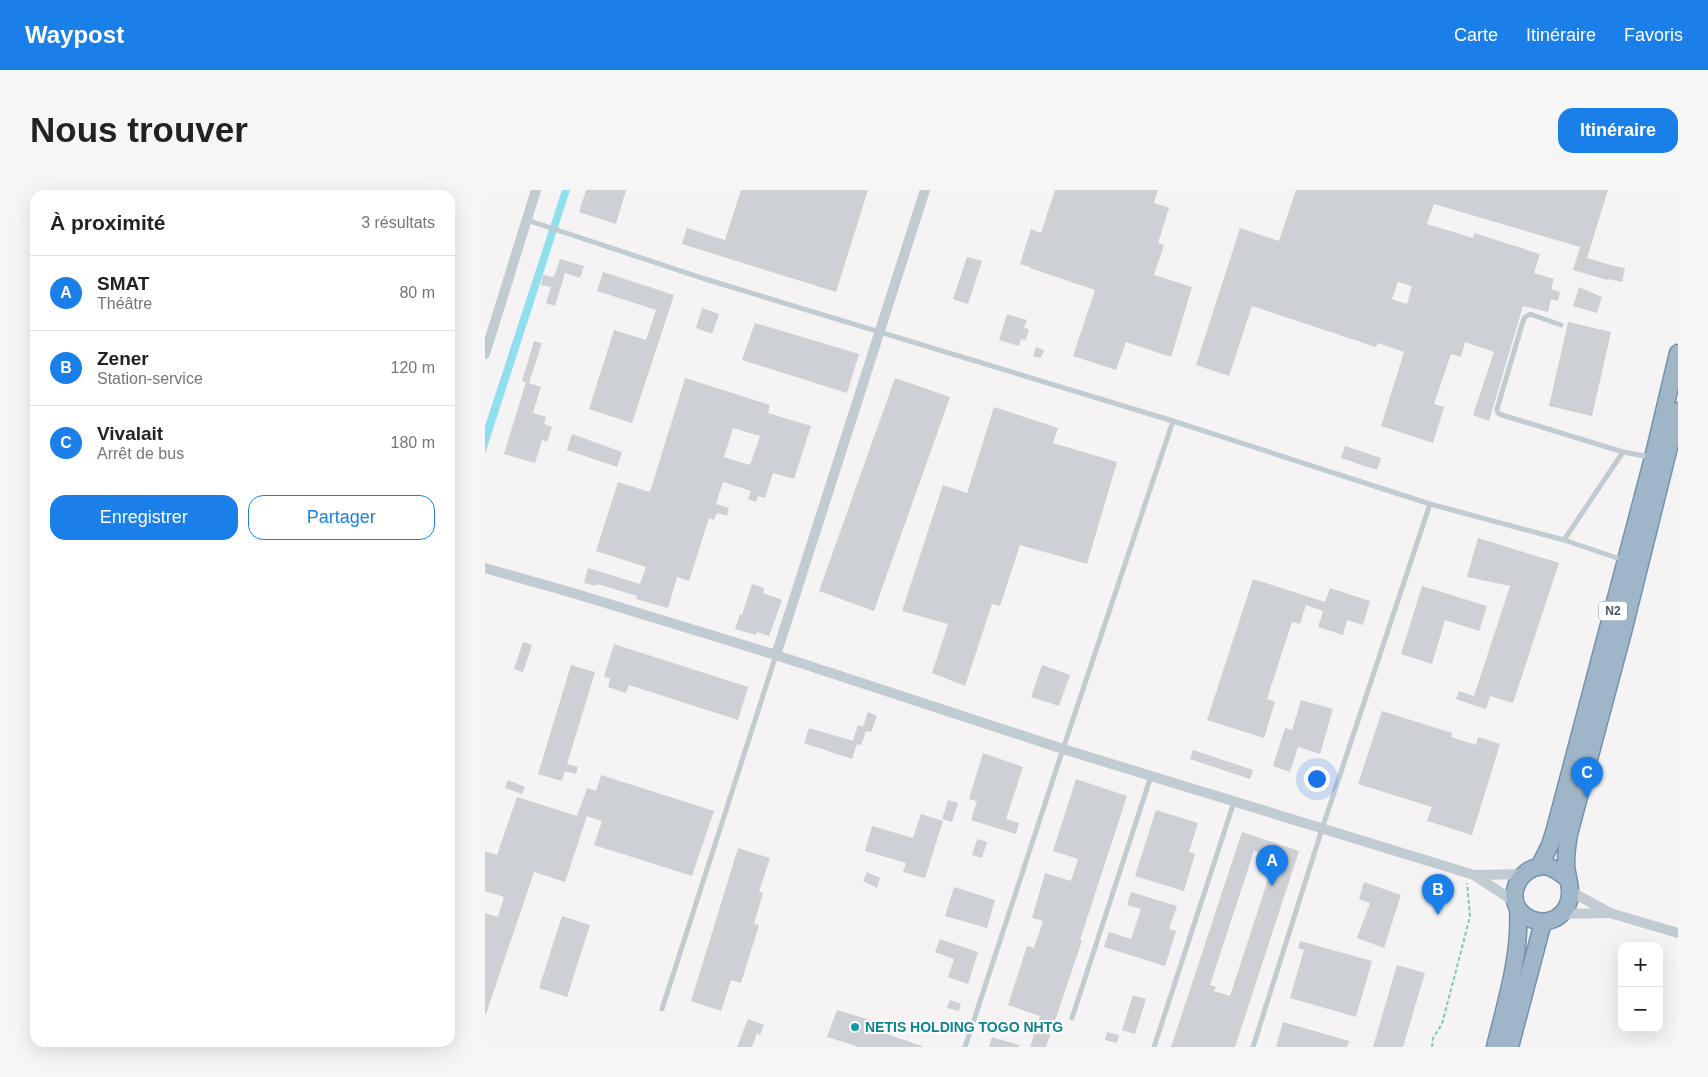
<!DOCTYPE html>
<html lang="fr">
<head>
<meta charset="utf-8">
<style>
	:root { --surface:#fff; --page:#f6f6f6; --text:#222; --muted:#767676; --line:#e0e0e0; --accent:#1a7fe8 }
	body { margin:0; font-family:Helvetica,sans-serif; background:var(--page); color:var(--text) }
	.controls { position:absolute; right:15px; bottom:15px; display:grid; overflow:hidden; border-radius:10px; box-shadow:0 5px 20px #0002 }
	.controls button { width:45px; height:45px; display:grid; place-items:center; padding:0; border:0; border-bottom:1px solid var(--line); background:var(--surface); color:var(--text); font:25px sans-serif }
	.you { position:absolute; left:831px; top:588px; width:18px; height:18px; margin:-12px; border:4px solid #fff; border-radius:50%; background:#1a73e8; box-shadow:0 0 0 8px #1a73e833 }
	.badge { display:grid; place-items:center; width:32px; height:32px; border-radius:50%; background:var(--accent); color:#fff; font-size:16px; font-weight:700 }
	.pin { position:absolute; translate:-50% -41px; filter:drop-shadow(0 1px 2px #0008) }
	.pin::after { content:''; position:absolute; top:26px; width:18px; height:15px; background:inherit; clip-path:polygon(0 0,100% 0,50% 100%) }
	.list { margin:0; padding:0; list-style:none }
	h2 { display:flex; justify-content:space-between; align-items:center; height:65px; margin:0; padding:0 20px; font-size:21px }
	h2 small { font-size:16px; font-weight:400; color:var(--muted) }
	.list li { display:grid; grid-template-columns:32px 1fr auto; gap:15px; align-items:center; box-sizing:border-box; height:75px; padding:0 20px; border-top:1px solid var(--line) }
	.list b { display:block; font-size:19px; white-space:nowrap }
	.list p { margin:0; font-size:16px; white-space:nowrap; color:var(--muted) }
	.list em { font-size:16px; font-style:normal; color:var(--muted) }
	.actions { display:flex; gap:10px; padding:15px 20px }
	.actions a { flex:1; padding:11px 0; border:1px solid var(--accent); border-radius:15px; text-align:center; font-size:18px; color:var(--accent) }
	.actions .main { background:var(--accent); color:#fff }
	.map { position:relative; flex:none; width:1193px; height:857px; overflow:hidden; border-radius:15px }
	header { display:flex; align-items:center; gap:30px; box-sizing:border-box; height:70px; padding:0 25px; background:var(--accent); color:#fff }
	header strong { font-size:24px }
	nav { display:flex; gap:28px; margin-inline-start:auto; font-size:18px }
	.intro { display:flex; align-items:center; justify-content:space-between; box-sizing:border-box; height:120px; padding:0 30px }
	h1 { margin:0; font-size:35px }
	.button { padding:12px 22px; border-radius:15px; background:var(--accent); color:#fff; font-size:18px; font-weight:700 }
	main { display:flex; gap:30px; padding:0 30px }
	aside { flex:1; background:var(--surface); border-radius:15px; box-shadow:0 5px 20px #0002 }
	.map>svg:first-child { display:block }
</style>
</head>
<body>
<header>
<strong>Waypost</strong>
<nav><a>Carte</a><a>Itinéraire</a><a>Favoris</a></nav>
</header>
<div class="intro"><h1>Nous trouver</h1><a class="button">Itinéraire</a></div>
<main>
<aside>
<h2>À proximité<small>3 résultats</small></h2>
<ul class="list">
<li><span class="badge">A</span><div><b>SMAT</b><p>Théâtre</p></div><em>80 m</em></li>
<li><span class="badge">B</span><div><b>Zener</b><p>Station-service</p></div><em>120 m</em></li>
<li><span class="badge">C</span><div><b>Vivalait</b><p>Arrêt de bus</p></div><em>180 m</em></li>
</ul>
<div class="actions"><a class="main">Enregistrer</a><a>Partager</a></div>
</aside>
<div class="map">
<svg width="1193" height="857" viewBox="0 0 1193 857">
	<rect width="100%" height="100%" fill="#f5f3f3"/>
	<path fill="#90dfee" d="M77,0H85L0,264V236Z"/>
	<path fill="#cdd0d5" fill-rule="evenodd" d="M101,0H141L131,34L94,22Z
		M256,0H383L351,102L197,54L202,38L240,50Z
		M570,0H673L669,13L684,18L673,53L679,55L669,85L707,97L686,167L641,152L631,180L588,166L610,100L545,78V77L535,74L546,39L556,43Z
		M811,0H1123L1102,68L1129,76L1140,78L1137,92L1123,89L1122,90L1088,80L1095,57L949,14L942,34L988,48L989,43L1055,64L1049,83L1069,89L1066,99L1075,102L1073,111L1066,109L1063,122L1038,116L1004,231L988,225L1009,162L980,152L976,167L966,164L949,214L959,217L948,253L896,236L919,162L893,153L891,157L767,116L744,186L711,175L755,38L794,51ZM913,92L927,96L922,114L907,109Z
		M482,67L497,71L483,114L468,109Z
		M75,69L99,76L95,88L80,83L70,116L61,113L66,97L56,95L58,85L69,87Z
		M118,82L189,105L147,233L104,219L129,140L161,150L171,120L112,101Z
		M1094,97L1117,107L1112,123L1088,116Z
		M217,118L234,124L227,144L211,138Z
		M522,124L542,130L539,138L544,139L541,150L536,149L534,156L514,150Z
		M1083,132L1126,142L1107,226L1064,216Z
		M270,133L374,164L362,203L257,170Z
		M49,151L57,153L44,193L37,191Z
		M551,157L559,160L556,168L548,166Z
		M200,188L285,215L283,223L326,236L309,289L288,283L280,308L273,306L271,312L263,309L266,301L238,292L231,314L244,318L242,326L232,323L229,330L224,328L204,391L192,387L183,418L151,409L152,406L112,394L111,396L99,393L103,378L155,394L161,377L111,361L133,292L164,302L166,299ZM248,238L275,246L265,275L239,267Z
		M410,188L465,207L389,421L334,401Z
		M41,192L56,197L48,223L61,227L59,234L67,237L62,252L57,250L50,273L19,264Z
		M509,217L573,238L568,253L632,272L602,374L535,355L515,416L507,414L480,496L447,483L463,434L417,421L458,295L482,303Z
		M87,244L137,262L132,277L82,260Z
		M860,256L896,268L892,280L856,268Z
		M993,348L1074,373L1028,513L1005,506L1001,519L971,509L974,501L989,506L1025,396L982,387Z
		M768,389L840,412L845,398L885,411L878,435L862,430L858,445L833,437L838,421L821,415L815,434L807,432L782,509L790,512L779,548L722,530Z
		M267,394L279,398L278,403L297,410L284,446L272,442L271,445L250,439L255,424L257,425Z
		M937,396L1002,416L994,441L960,430L947,474L916,464Z
		M38,452L47,455L38,482L29,479Z
		M129,454L263,497L253,530L144,495L141,503L123,497L125,489L119,486Z
		M86,475L110,482L82,574L93,577L91,584L80,581L77,591L53,584Z
		M557,475L585,485L574,516L546,507Z
		M816,510L848,519L835,564L813,557L805,582L788,576L800,538L807,540Z
		M897,521L967,543L966,547L991,555L993,547L1015,554L987,645L942,631L947,617L873,594Z
		M383,522L392,526L386,542L381,541L376,555L372,554L367,569L319,553L324,538L368,551L373,535L378,537Z
		M708,560L768,580L765,589L705,569Z
		M498,563L538,577L521,629L534,633L531,644L486,630L492,611L484,609Z
		M116,585L229,621L207,686L109,655L117,631L102,626L80,692L49,682L1,824H0V723L13,727L19,707L0,701V661L12,665L32,607L92,626L102,598L111,601Z
		M591,589L642,606L595,750L597,751L561,857H545L555,826L523,815L542,756L549,758L558,731L547,728L560,683L586,691L593,669L568,661Z
		M23,590L40,597L37,604L20,598Z
		M463,610L473,613L467,632L457,629Z
		M671,620L713,633L704,662L710,664L699,701L650,686Z
		M436,624L458,631L440,688L418,682L421,673L380,661L387,636L428,648Z
		M757,642L814,661L750,857H686ZM769,661L790,668L745,806L729,801L731,797L725,795Z
		M492,649L502,652L497,668L487,665Z
		M253,658L285,668L274,702L278,703L269,734L274,735L256,793L246,790L236,821L206,811Z
		M382,682L395,688L392,698L378,691Z
		M879,692L916,705L899,758L872,748L885,713L874,709Z
		M469,697L510,710L502,738L460,726Z
		M646,702L692,716L684,739L691,741L680,776L619,757L624,742L646,749L656,719L642,715Z
		M77,726L105,735L82,807L54,798Z
		M455,749L493,762L483,794L463,787L469,769L450,762Z
		M815,751L887,771L871,827L805,808L819,760L813,758Z
		M912,775L940,783L918,857H888Z
		M648,805L661,809L650,844L637,840Z
		M465,810L476,814L474,821L462,818Z
		M352,820L395,833L393,841L437,856V857H374L342,847Z
		M263,829L279,835L275,845L272,843L267,857H252Z
		M798,832L864,851L862,857H791Z
		M622,842L634,845L632,853L620,850Z
		M507,847L534,855V857H504Z"/>
	<g fill="none" stroke-linecap="round" stroke-linejoin="round">
		<defs>
			<path id="trunk" d="M1054,677L1065,655L1070,639L1168,268L1193,163
				M1083,689C1077,684 1071,679 1064,677C1049,673 1033,685 1030,700C1024,731 1069,744 1082,716C1089,703 1082,688 1081,675C1081,664 1082,655 1084,644L1138,442L1193,221
				M1010,857C1021,812 1036,765 1033,718
				M1025,857L1058,732"/>
		</defs>
		<use href="#trunk" stroke="#7693ad" stroke-width="19"/>
		<path stroke="#7ad0a1" stroke-width="2" stroke-dasharray="4 2.5" stroke-linecap="butt" d="M947,857L948,848L957,834L980,746L985,726L982,693"/>
		<path stroke="#c1cbd2" stroke-width="5" d="M42,30L220,89L688,231L945,314L1079,350L1138,370
			M1076,135L1045,124L1039,128L1012,219L1013,223L1017,225L1138,262L1165,267
			M1079,350L1138,262
			M177,819L291,465
			M587,828L666,586
			M480,857L578,559L688,231
			M669,857L749,612
			M768,857L837,639L945,314"/>
		<path stroke="#c1cbd2" stroke-width="10" d="M0,164L51,0
			M0,378L88,403L291,465L578,559L989,685L1030,712
			M291,465L440,0
			M989,685L1038,684
			M1085,701L1125,723L1193,743
			M1078,724L1124,723"/>
		<use href="#trunk" stroke="#9fb6c9" stroke-width="16"/>
	</g>
	<circle fill="#0f9aa8" stroke="#fff" stroke-width="2" cx="370" cy="837" r="5"/>
	<g text-anchor="middle" stroke-width="4" stroke-linejoin="round" paint-order="stroke">
		<rect fill="#fff" stroke="#808990" stroke-width="1" x="1114" y="411.5" width="28" height="19" rx="4"/>
		<g font-size="12" font-weight="bold" fill="#4a5761">
			<text x="1128" y="425">N2</text>
		</g>
		<g font-size="14" font-weight="bold" fill="#0d838f" stroke="#fff" text-anchor="start">
			<text x="380" y="842">NETIS HOLDING TOGO NHTG</text>
		</g>
	</g>
</svg>
<div class="controls">
<button>+</button>
<button>−</button>
</div>
<div class="you"></div>
<div class="pin badge" style="left:787px;top:696px">A</div>
<div class="pin badge" style="left:953px;top:725px">B</div>
<div class="pin badge" style="left:1102px;top:608px">C</div>
</div>
</main>
</body>
</html>
